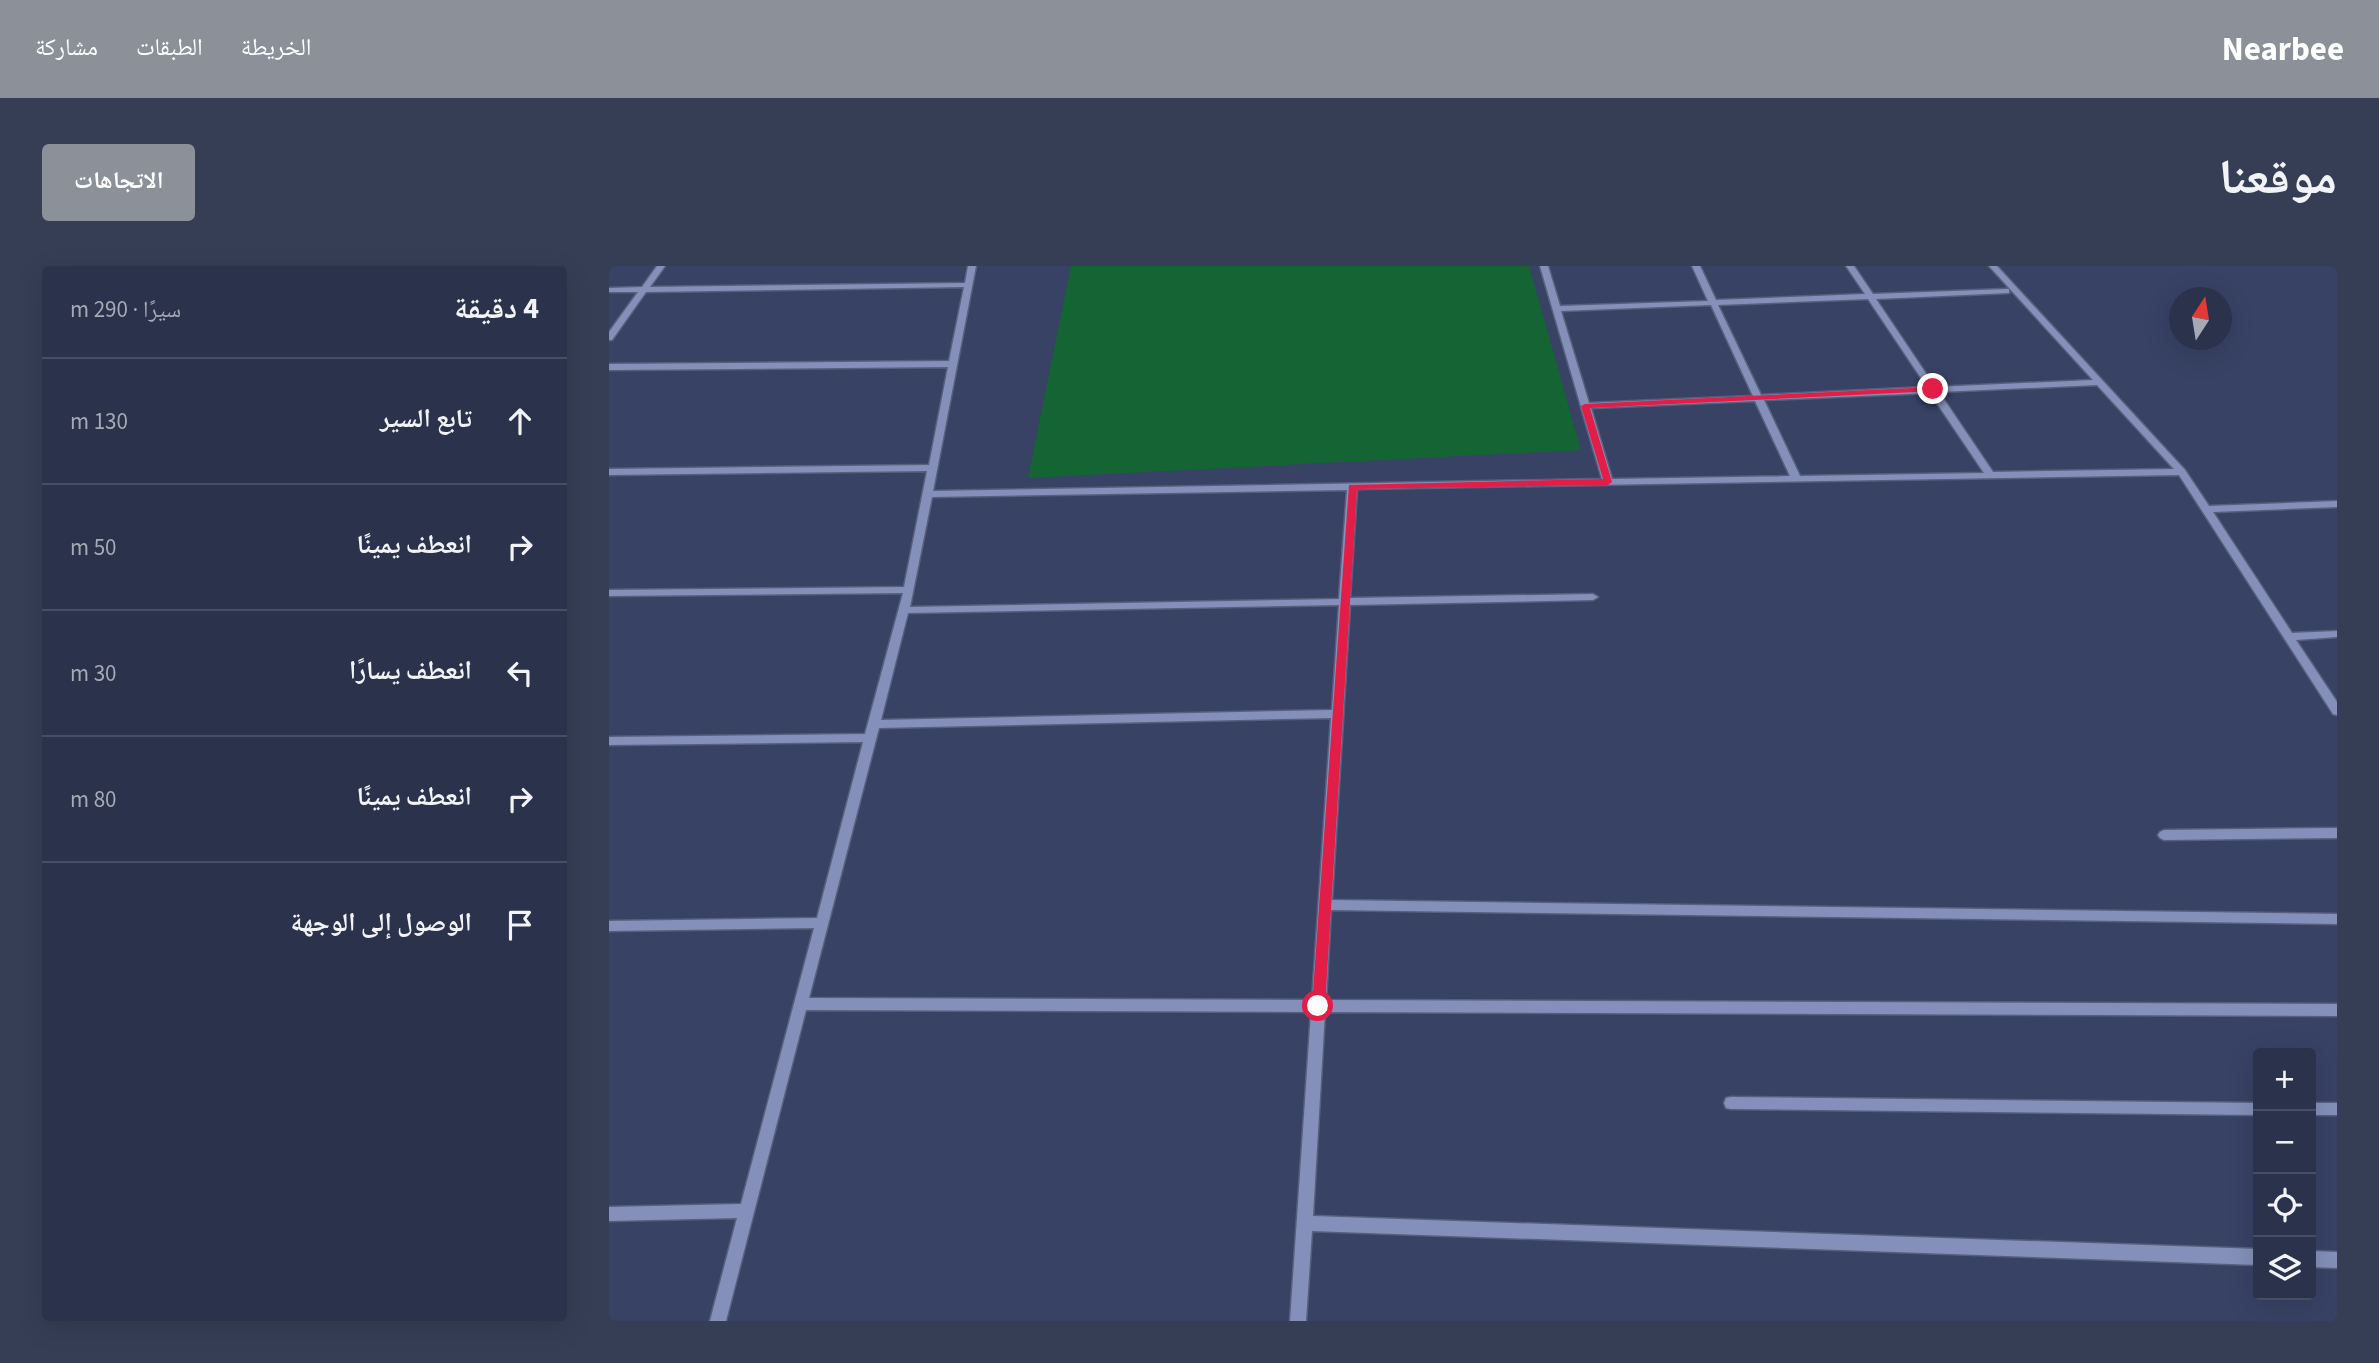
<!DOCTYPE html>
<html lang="ar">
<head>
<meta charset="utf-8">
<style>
	:root { --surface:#2a324c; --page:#363e56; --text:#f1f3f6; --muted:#a5aab5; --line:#464d64; --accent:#8c9099 }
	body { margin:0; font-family:"Source Sans 3","Noto Naskh Arabic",sans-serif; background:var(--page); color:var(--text); direction:rtl }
	.controls { position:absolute; right:21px; bottom:21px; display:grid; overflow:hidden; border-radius:7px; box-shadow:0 7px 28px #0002 }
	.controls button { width:63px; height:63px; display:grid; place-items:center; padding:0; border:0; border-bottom:2px solid var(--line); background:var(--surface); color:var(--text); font:35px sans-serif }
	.compass { position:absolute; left:1560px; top:21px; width:63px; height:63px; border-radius:50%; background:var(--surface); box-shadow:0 7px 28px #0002; rotate:12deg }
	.stop { position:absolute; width:21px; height:21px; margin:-16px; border:5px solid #e11d48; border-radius:50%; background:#fff }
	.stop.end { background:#e11d48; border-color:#fff; box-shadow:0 2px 7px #0008 }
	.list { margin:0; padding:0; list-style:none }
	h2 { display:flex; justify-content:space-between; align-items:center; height:91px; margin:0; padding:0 28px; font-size:30px }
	h2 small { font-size:23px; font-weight:400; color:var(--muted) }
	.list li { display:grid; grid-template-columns:46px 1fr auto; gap:21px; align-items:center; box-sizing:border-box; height:126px; padding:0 28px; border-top:2px solid var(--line) }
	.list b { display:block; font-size:26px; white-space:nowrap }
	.list em { font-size:23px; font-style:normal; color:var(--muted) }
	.icon { flex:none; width:38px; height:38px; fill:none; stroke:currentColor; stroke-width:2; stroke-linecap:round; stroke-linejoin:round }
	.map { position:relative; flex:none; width:1728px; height:1055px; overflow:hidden; direction:ltr; border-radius:7px }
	header { display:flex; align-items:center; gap:42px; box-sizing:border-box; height:98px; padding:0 35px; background:var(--accent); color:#fff }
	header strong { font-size:33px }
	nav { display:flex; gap:38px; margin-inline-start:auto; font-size:24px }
	.intro { display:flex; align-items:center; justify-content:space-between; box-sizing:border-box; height:168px; padding:0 42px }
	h1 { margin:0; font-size:49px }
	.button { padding:18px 32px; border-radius:7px; background:var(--accent); color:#fff; font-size:24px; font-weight:700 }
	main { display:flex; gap:42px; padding:0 42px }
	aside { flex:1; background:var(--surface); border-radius:7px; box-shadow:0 7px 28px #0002 }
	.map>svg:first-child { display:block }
</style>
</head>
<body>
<header>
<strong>Nearbee</strong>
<nav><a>الخريطة</a><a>الطبقات</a><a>مشاركة</a></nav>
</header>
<div class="intro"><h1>موقعنا</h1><a class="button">الاتجاهات</a></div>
<main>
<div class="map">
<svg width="1728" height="1055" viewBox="0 0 1728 1055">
	<rect width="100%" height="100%" fill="#384265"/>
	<path fill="#146434" d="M462,0H920L972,184L419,212Z"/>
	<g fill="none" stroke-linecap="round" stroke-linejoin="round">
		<defs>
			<path id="minor" d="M48,0H56L41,21L356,17L359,0H367L324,225L993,213L931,0H939L951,40L1099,35L1083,0H1091L1107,34L1256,28L1237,0H1245L1264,28L1397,23H1400V27L1267,33L1326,121L1484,114L1380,0H1388L1576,204L1600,240L1728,235V241L1604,246L1683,367L1728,365V371L1687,374L1728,436V449L1724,448L1570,209L748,223L741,332L984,328L989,331L984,334L741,339L723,634L1728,648V658L722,644L717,734L1728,738V750L716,746L704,950L1649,983V999L703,965L697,1055H681L702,746L197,744L117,1055H101L128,952L0,955V941L132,938L205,662L0,665V655L208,652L254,476L0,479V471L256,468L294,327L0,330V324L295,321L318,205L0,209V203L320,199L339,101L0,104V98L340,95L355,21L37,26L3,74H0V66L29,26H0V22L33,21ZM1259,33L1318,121L1152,129L1109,39ZM1102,39L1144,130L980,137L952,45ZM1488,119L1565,203L1384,206L1330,126ZM1321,127L1375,207L1191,210L1155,134ZM1146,135L1181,210L1003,213L982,142ZM738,224L730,333L301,341L323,231ZM730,339L723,444L272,454L299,347ZM722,452L703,734L200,732L270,462Z
				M1728,562V572L1555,574L1551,572L1549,569L1551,566L1555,564Z
				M1122,831L1649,837V849L1122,843L1117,842L1115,837L1117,832Z
				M1702,837H1728V849H1702Z
				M1702,985L1728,986V1002L1702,1001Z"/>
		</defs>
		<use href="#minor" stroke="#585f7d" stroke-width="3"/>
		<use href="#minor" fill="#8490b9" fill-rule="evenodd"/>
	</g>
	<path fill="#e11d48" d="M1324,121L1327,125L981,142L1003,216L999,219L748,223L716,740L709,745L705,744L703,740L740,219L994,213L972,140L976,138Z"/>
</svg>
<div class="controls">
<button>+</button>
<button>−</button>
<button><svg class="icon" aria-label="locate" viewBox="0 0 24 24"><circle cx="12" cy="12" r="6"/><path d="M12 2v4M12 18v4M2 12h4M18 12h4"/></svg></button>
<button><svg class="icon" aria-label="layers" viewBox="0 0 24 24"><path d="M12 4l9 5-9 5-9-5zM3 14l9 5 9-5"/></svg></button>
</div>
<svg class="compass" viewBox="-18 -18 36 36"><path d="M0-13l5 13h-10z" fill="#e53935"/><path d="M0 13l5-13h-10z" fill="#a5aab5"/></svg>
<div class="stop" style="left:709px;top:740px"></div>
<div class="stop end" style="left:1324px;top:123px"></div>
</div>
<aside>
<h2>4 دقيقة<small>سيرًا · 290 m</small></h2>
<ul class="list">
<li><svg class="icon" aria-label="ahead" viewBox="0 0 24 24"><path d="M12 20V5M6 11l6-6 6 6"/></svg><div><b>تابع السير</b></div><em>130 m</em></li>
<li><svg class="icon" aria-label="right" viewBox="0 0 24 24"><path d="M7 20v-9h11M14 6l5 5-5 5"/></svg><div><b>انعطف يمينًا</b></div><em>50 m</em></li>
<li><svg class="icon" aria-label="left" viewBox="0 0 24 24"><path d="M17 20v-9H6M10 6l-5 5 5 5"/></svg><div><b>انعطف يسارًا</b></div><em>30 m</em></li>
<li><svg class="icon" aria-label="right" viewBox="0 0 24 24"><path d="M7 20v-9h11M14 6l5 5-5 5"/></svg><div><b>انعطف يمينًا</b></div><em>80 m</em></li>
<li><svg class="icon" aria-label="arrive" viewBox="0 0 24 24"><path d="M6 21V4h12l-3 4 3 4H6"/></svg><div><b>الوصول إلى الوجهة</b></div></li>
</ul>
</aside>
</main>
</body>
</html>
